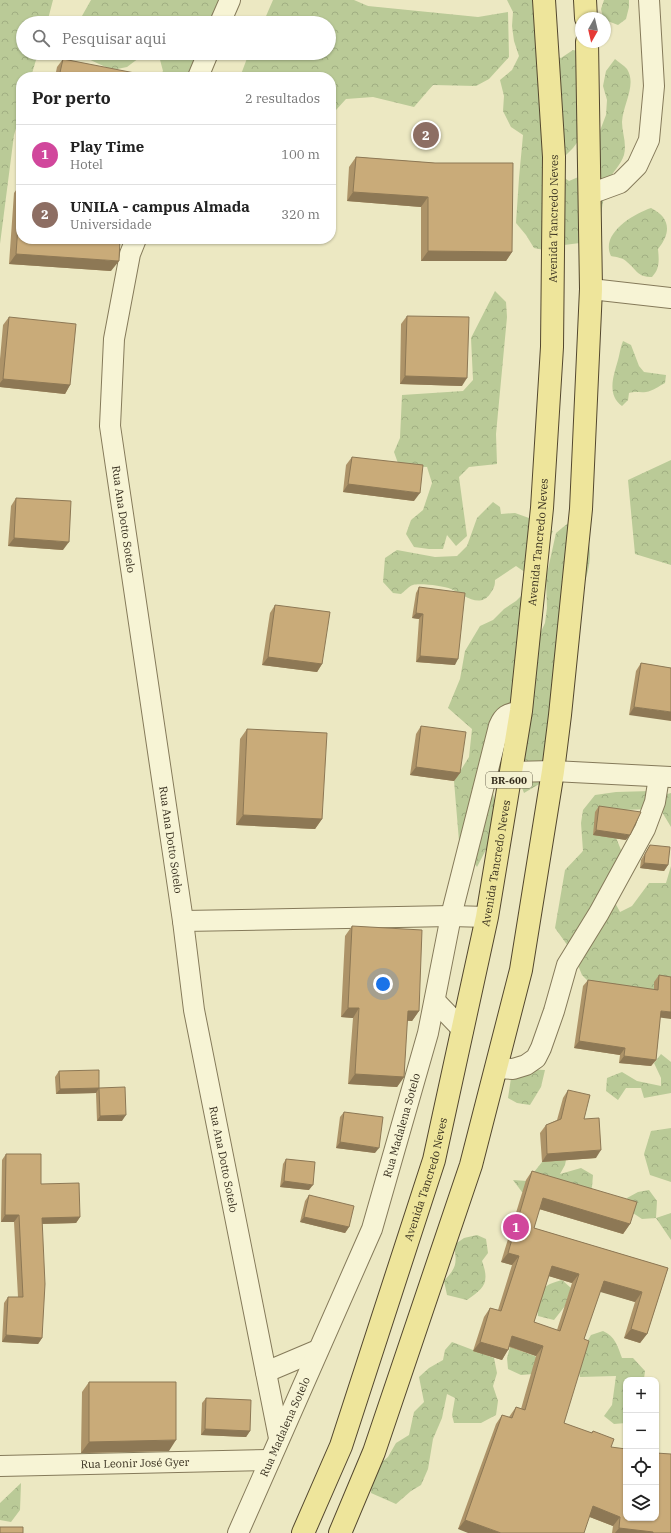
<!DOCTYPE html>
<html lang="pt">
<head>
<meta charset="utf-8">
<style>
	:root { --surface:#fff; --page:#f2f2f2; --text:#222; --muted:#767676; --line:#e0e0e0; --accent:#92402c }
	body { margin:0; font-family:"IBM Plex Serif",serif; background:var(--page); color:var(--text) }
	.controls { position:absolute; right:12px; bottom:12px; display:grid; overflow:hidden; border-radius:8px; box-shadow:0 1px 3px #0004 }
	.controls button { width:36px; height:36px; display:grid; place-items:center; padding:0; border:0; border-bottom:1px solid var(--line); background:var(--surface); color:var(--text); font:20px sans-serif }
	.compass { position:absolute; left:575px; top:12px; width:36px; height:36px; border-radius:50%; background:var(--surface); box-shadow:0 1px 3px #0004; rotate:188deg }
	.you { position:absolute; left:383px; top:984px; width:14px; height:14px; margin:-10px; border:3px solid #fff; border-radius:50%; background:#1a73e8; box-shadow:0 0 0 6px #1a73e833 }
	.badge { display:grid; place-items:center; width:26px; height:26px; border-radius:50%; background:var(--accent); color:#fff; font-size:13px; font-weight:700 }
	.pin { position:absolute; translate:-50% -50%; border:2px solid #fff; box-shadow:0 1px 4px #0006 }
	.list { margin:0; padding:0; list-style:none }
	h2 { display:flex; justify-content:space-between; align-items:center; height:52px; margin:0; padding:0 16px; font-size:17px }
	h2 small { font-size:13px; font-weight:400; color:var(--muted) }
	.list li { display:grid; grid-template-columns:26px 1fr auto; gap:12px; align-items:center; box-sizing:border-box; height:60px; padding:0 16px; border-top:1px solid var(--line) }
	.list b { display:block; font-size:15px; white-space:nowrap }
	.list p { margin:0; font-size:13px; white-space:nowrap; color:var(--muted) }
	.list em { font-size:13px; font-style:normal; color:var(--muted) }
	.icon { flex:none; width:22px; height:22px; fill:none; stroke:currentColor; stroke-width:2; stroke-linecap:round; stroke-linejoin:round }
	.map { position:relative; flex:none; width:671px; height:1533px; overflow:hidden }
	.search { position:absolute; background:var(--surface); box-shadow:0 1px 3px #0004; left:16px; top:16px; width:320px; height:44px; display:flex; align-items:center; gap:10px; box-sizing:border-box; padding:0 14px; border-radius:22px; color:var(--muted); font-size:15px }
	.panel { position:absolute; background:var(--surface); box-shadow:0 1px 3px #0004; left:16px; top:72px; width:320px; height:172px; border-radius:16px }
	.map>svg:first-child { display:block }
</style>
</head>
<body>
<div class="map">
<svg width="671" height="1533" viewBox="0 0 671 1533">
	<defs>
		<pattern id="forest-crowns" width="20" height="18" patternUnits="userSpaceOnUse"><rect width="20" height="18" fill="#baca97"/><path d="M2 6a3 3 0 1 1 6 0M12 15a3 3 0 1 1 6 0" fill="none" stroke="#a0ae82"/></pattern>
	</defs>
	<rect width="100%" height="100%" fill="#ece8c2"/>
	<path fill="url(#forest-crowns)" d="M0,0H53L47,23H23V53H38L31,77H21V112L14,135L0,244Z
		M91,0H221L212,23H78Z
		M273,0H354L368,6L478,17L508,12L509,57L489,79L476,86L433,85L414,107L373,97L346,99L336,110L331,138V77H240L249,53H329V23H263Z
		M507,0H544L545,53L561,58L573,50L587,53L582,136L573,148L562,159L556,172L569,181L583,175L606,115L607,100L603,86L606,71L615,59C618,62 624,65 627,69C637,85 623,104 622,122C622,133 627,143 624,155C621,165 612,172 609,181C603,194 602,210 600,223L580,243L564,245L549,251L534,248L526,235L516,223L519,178L523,135L511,127L503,111L504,96L500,80L512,70L519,56L514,41L512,26L513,12Z
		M604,0H629V7L626,19L618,25L605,20V18H603L601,9Z
		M83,53H202L193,77H159L163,71L159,56L139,58L127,67L112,70L84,57Z
		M651,208C671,218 671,233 658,249C659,260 660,269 652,277C637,277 637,270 627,262C624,258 616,257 611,256C600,234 633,214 651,208Z
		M495,291L506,302L507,317L496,434L497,464L469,467L459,477L467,536L456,546L447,535L443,549H429L414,547L406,534L411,520L423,510L432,483L427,467L399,466L394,452L400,438L402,395L463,391L473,380L471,338Z
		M623,341L631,345L639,366L644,372L666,375L665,383C659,386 653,391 646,392C640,393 636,391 629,393L628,400L622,406C605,393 615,373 619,356C620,351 621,346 623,341Z
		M671,460V565L635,554L628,480Z
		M493,502L500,507L501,514L515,513L529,518L540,528L553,531L546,545L538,638L545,623L547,608L546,578L556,533L567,524L580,520C595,546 591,564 582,591L541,783L524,793L513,765L491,784L497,812L491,840L477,867L459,841L454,781L469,757L472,729L448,708L460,679L465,651L480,626L493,620L504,609L516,601L527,590L529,575L516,566L495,580C495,586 494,588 490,594C479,609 463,594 451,589C444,586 420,583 413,585C409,586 404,592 401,594L393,593L383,582L385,558L397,550L435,557L457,556L467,546L477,518Z
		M651,791V809L623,810L611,825L621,850L634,872L615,883L613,899L620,912L632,906L649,883H666L671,866V986L650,996L594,987L582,975L573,953L555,928L565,870L583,851L581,823L583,810L595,795L616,792Z
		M671,793V827L662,812L667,794Z
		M661,1054L671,1062V1093L644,1098L641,1088H626L618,1100L606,1091L607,1078L622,1072L637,1081L661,1086V1078L654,1063Z
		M522,1069L545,1070L541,1087L530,1105L517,1103L508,1098L511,1078Z
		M671,1128V1182L650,1175L644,1154L651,1131Z
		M554,1152L566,1160L565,1165L560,1174L581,1168L593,1175L592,1187L587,1198L522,1192L513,1180L527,1181L542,1162Z
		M649,1190L657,1201L656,1218L671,1213V1240L656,1218L642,1219L630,1211L627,1198L638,1192Z
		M477,1235L486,1239L488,1253L482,1261C490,1283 484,1288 467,1300L447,1295L444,1281C457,1267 457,1263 454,1245L464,1238Z
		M562,1280L571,1288L565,1306L554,1320L538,1316C536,1293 539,1286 562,1280Z
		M603,1331C615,1336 618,1347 622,1358H633L645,1371L644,1379L640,1380H626V1386L625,1387L626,1389V1423L614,1424L604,1416L612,1405L616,1376L580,1377C575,1360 582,1350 591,1335Z
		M452,1342L494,1358L497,1373L493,1386L498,1401L496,1415L481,1423H454L452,1415L455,1398L447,1394L442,1418L433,1439L428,1469L421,1485L411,1491L396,1504L371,1493L372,1470L388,1457L396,1443L409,1435L414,1412L424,1402L419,1377L429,1368L443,1360L445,1350Z
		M510,1347L535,1356L542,1364L533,1374L521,1375L508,1369L507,1358Z
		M21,1483L20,1510L11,1522L0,1520V1503Z"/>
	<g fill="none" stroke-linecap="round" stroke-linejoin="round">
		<defs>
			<g id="minor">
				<path d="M220,23L230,0"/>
				<path d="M198,77L208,53"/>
				<path d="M590,194L620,183L637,166L649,140L654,86L649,0"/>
				<path id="s1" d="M136,239L130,254L114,339L110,426L183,921L194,1010L279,1438"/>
				<path d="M591,289L671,298"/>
				<path d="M511,772L553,771L671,777"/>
				<path d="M183,921L451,916L487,917"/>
				<path d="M435,1001L463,1030"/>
				<path d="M496,1068L513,1069L526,1065L536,1058L541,1048L554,1011L567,965L599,913L645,829L655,802L659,777"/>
				<path d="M266,1372L318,1350"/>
				<path id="s2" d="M0,1466L270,1460"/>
				<path id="s3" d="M238,1533L372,1229L428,1033L451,916L499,726C504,714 508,714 521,711"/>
			</g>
			<g id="primary">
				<path d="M585,0L586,18"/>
				<path id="s4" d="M303,1533L341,1446L434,1160L487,917L521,711L542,508L552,347L554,157L544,0"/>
				<path d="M340,1533L374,1452L471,1165L521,970L553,771L560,715L581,509L591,289L587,42"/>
			</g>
		</defs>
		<use href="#minor" stroke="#857a5a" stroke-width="22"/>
		<use href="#primary" stroke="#53472e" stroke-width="24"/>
		<use href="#minor" stroke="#f7f4d5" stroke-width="20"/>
		<use href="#primary" stroke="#eee59b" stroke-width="22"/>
	</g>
	<path fill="#ad9368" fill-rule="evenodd" d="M63,59L145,77H55L57,67Z
		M356,157L435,163L512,252L506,261H421V207L347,201L349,167Z
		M21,183L111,271L9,264L14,193Z
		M407,316L462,386L400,384L401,324Z
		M9,317L70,385L65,394L0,387V359L3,325Z
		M352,457L414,501L343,492L346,465Z
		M16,498L63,550L8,546L11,506Z
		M419,587L455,665L416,662L419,619L412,618L416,593Z
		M275,605L322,664L317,672L262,665L270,613Z
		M641,663L671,668L629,715L636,671Z
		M421,726L460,773L454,781L410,775L416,734Z
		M247,729L322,819L315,829L236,825L240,739Z
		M599,806L626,840L593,835L595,812Z
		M650,845L668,865L664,871L640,868L641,860Z
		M352,926L419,1011L412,1021H407L404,1077L397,1087L348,1084L353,1018L341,1017L345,936Z
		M659,975L660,1018L656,1060L651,1066L619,1063L620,1055L574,1048L583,986L588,980L654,990V982Z
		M59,1071L99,1088L122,1121H97L96,1093L56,1094L55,1077Z
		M568,1090L584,1119L596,1158L542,1162L540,1133L546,1125L557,1120L563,1098Z
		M344,1112L375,1153L336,1148L340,1117Z
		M6,1154L41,1184L80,1217L76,1223L42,1224V1338L38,1344L2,1342L4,1303L8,1297H18L14,1222H1L2,1160Z
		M286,1159L309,1190L280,1187L283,1164Z
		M532,1171L630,1224L623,1234L539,1209L534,1228L668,1268L647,1334L640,1343L624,1338L635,1302L600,1291L584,1339L564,1423L591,1433L593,1431L611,1447L671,1533H612L613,1526L590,1517L458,1529L496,1424L502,1415L509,1417L516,1407L521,1409L536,1356L509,1347L502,1360L473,1351L484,1317L490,1308L498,1310L512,1265L501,1262L526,1180ZM549,1276L572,1283L557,1330L534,1322Z
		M309,1195L349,1227L345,1233L300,1222L305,1201Z
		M89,1382L169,1451L81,1453L82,1392Z
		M206,1398L250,1431L246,1437L201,1435L202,1403Z"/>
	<path fill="#8d7855" d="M353,192L428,197L421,207L347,201Z
		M428,251L512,252L506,261H421Z
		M16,254L119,261L111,271L9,264Z
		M405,376L467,378L462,386L400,384Z
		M3,379L70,385L65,394L0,387V383Z
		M348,484L420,493L414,501L343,492Z
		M14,538L69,542L63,550L8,546Z
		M416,613L423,614L419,619L412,618Z
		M420,656L458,659L455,665L416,662Z
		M268,657L322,664L317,672L262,665Z
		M634,707L671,712V721L629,715Z
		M416,767L460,773L454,781L410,775Z
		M243,815L322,819L315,829L236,825Z
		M596,830L630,835L626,840L593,835Z
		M644,863L668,865L664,871L640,868Z
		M348,1008H359L353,1018L341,1017Z
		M408,1011H419L412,1021L401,1020Z
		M661,1011L671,1012V1019L656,1017Z
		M579,1041L625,1048L620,1055L574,1048Z
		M624,1056L656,1060L651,1066L619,1063Z
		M355,1074L404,1077L397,1087L348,1084Z
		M99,1088L96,1093L56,1094L60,1089Z
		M126,1115L122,1121H97L100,1116Z
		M340,1142L379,1148L375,1153L336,1148Z
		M601,1150L596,1158L542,1162L547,1154Z
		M284,1181L313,1185L309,1190L280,1187Z
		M543,1198L630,1224L623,1234L536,1208Z
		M5,1215H19L14,1222H1Z
		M80,1217L76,1223L37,1224L42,1218Z
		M304,1217L349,1227L345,1233L300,1222Z
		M508,1253L519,1256L512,1265L501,1262Z
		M552,1266L579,1274L572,1283L545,1275Z
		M604,1281L642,1292L635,1302L597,1291Z
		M631,1329L647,1334L640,1343L624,1338Z
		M6,1335L42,1338L38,1344L2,1342Z
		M512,1336L543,1346L536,1356L506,1345Z
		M480,1342L508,1350L502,1360L473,1351Z
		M205,1429L250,1431L246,1437L201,1435Z
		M176,1440L169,1451L81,1453L89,1442Z
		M593,1506L620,1517L613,1526L587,1516Z
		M465,1520L501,1533H468L458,1529Z
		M619,1528L653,1532V1533H615Z"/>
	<path fill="#c9ab79" stroke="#8d7855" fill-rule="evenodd" d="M63,59L145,75V77H59Z
		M356,157L435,163H513L512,252L428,251V197L353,192Z
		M21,183V239H120L119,261L16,254Z
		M407,316L469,317L467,378L405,376Z
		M9,317L76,324L70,385L3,379Z
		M352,457L423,465L420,493L348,484Z
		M16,498L71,501L69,542L14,538Z
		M419,587L465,593L458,659L420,656L423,614L416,613Z
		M275,605L330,612L322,664L268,657Z
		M641,663L671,668V712L634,707Z
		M421,726L466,732L460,773L416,767Z
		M247,729L327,733L322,819L243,815Z
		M599,806L641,812L630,835L596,830Z
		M650,845L670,847L668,865L644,863L645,854Z
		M352,926L422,930L419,1011H408L404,1077L355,1074L359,1008H348Z
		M659,975L671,977V1012L661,1011L656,1060L624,1056L625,1048L579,1041L588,980L658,990Z
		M99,1070V1088L60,1089L59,1071Z
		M125,1087L126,1115L100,1116L99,1088Z
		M568,1090L590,1095L584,1119L599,1118L601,1150L547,1154L546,1125L561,1119Z
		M344,1112L383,1117L379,1148L340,1142Z
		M6,1154H41V1184L79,1183L80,1217L42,1218L45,1284L42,1338L6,1335L8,1297H23L19,1215H5Z
		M286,1159L315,1162L313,1185L284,1181Z
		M532,1171L637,1202L630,1224L543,1198L534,1228L668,1268L647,1334L631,1329L642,1292L604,1281L584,1339L589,1341L564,1423L592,1433L593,1431L614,1439L611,1447L626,1449V1518H656V1453L671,1454V1533H653V1532L619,1528L620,1517L593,1506L584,1533H501L465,1520L502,1415L512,1418L516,1407L525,1410L543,1346L512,1336L508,1350L480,1342L490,1308L501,1311L519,1256L508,1253ZM552,1266L579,1274L560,1331L534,1322Z
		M309,1195L354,1206L349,1227L304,1217Z
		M89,1382H176V1440L89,1442Z
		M206,1398L251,1400L250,1431L205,1429Z
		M0,1527H23V1533H0Z"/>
	<g text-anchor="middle" stroke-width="3" stroke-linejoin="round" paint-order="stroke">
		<rect fill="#f4f1d2" stroke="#6f6854" stroke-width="1" x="486" y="772" width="46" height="16" rx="3"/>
		<g font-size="10" font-weight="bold" fill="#362e1e">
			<text x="509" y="784">BR-600</text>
		</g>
		<g font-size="11" fill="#362e1e" stroke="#f4f1d2">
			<text dy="4" stroke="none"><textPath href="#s4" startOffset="1347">Avenida Tancredo Neves</textPath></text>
			<text dy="4" stroke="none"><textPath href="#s1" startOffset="284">Rua Ana Dotto Sotelo</textPath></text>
			<text dy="4" stroke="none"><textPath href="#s4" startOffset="1023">Avenida Tancredo Neves</textPath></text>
			<text dy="4" stroke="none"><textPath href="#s1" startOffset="608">Rua Ana Dotto Sotelo</textPath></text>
			<text dy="4" stroke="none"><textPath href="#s4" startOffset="699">Avenida Tancredo Neves</textPath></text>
			<text dy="4" stroke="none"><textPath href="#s3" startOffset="440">Rua Madalena Sotelo</textPath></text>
			<text dy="4" stroke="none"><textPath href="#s1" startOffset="932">Rua Ana Dotto Sotelo</textPath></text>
			<text dy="4" stroke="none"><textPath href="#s4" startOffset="375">Avenida Tancredo Neves</textPath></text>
			<text dy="4" stroke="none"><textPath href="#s3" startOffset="116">Rua Madalena Sotelo</textPath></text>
			<text dy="4" stroke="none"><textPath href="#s2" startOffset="135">Rua Leonir José Gyer</textPath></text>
		</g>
	</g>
</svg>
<div class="controls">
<button>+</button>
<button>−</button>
<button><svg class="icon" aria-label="locate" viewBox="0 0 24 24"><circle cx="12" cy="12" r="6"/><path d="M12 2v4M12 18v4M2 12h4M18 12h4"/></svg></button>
<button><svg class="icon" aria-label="layers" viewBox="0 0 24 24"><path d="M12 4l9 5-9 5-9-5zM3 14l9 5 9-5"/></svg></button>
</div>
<svg class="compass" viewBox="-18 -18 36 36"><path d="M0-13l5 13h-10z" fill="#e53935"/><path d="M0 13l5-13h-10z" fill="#767676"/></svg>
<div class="you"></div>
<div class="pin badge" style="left:516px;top:1227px;background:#d1479c">1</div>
<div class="pin badge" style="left:426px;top:135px;background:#8d6e63">2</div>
<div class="search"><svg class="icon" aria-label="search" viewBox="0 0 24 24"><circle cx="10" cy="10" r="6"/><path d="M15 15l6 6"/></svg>Pesquisar aqui</div>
<section class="panel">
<h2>Por perto<small>2 resultados</small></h2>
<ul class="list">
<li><span class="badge" style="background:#d1479c">1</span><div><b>Play Time</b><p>Hotel</p></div><em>100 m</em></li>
<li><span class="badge" style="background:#8d6e63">2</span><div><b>UNILA - campus Almada</b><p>Universidade</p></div><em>320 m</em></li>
</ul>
</section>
</div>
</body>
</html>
